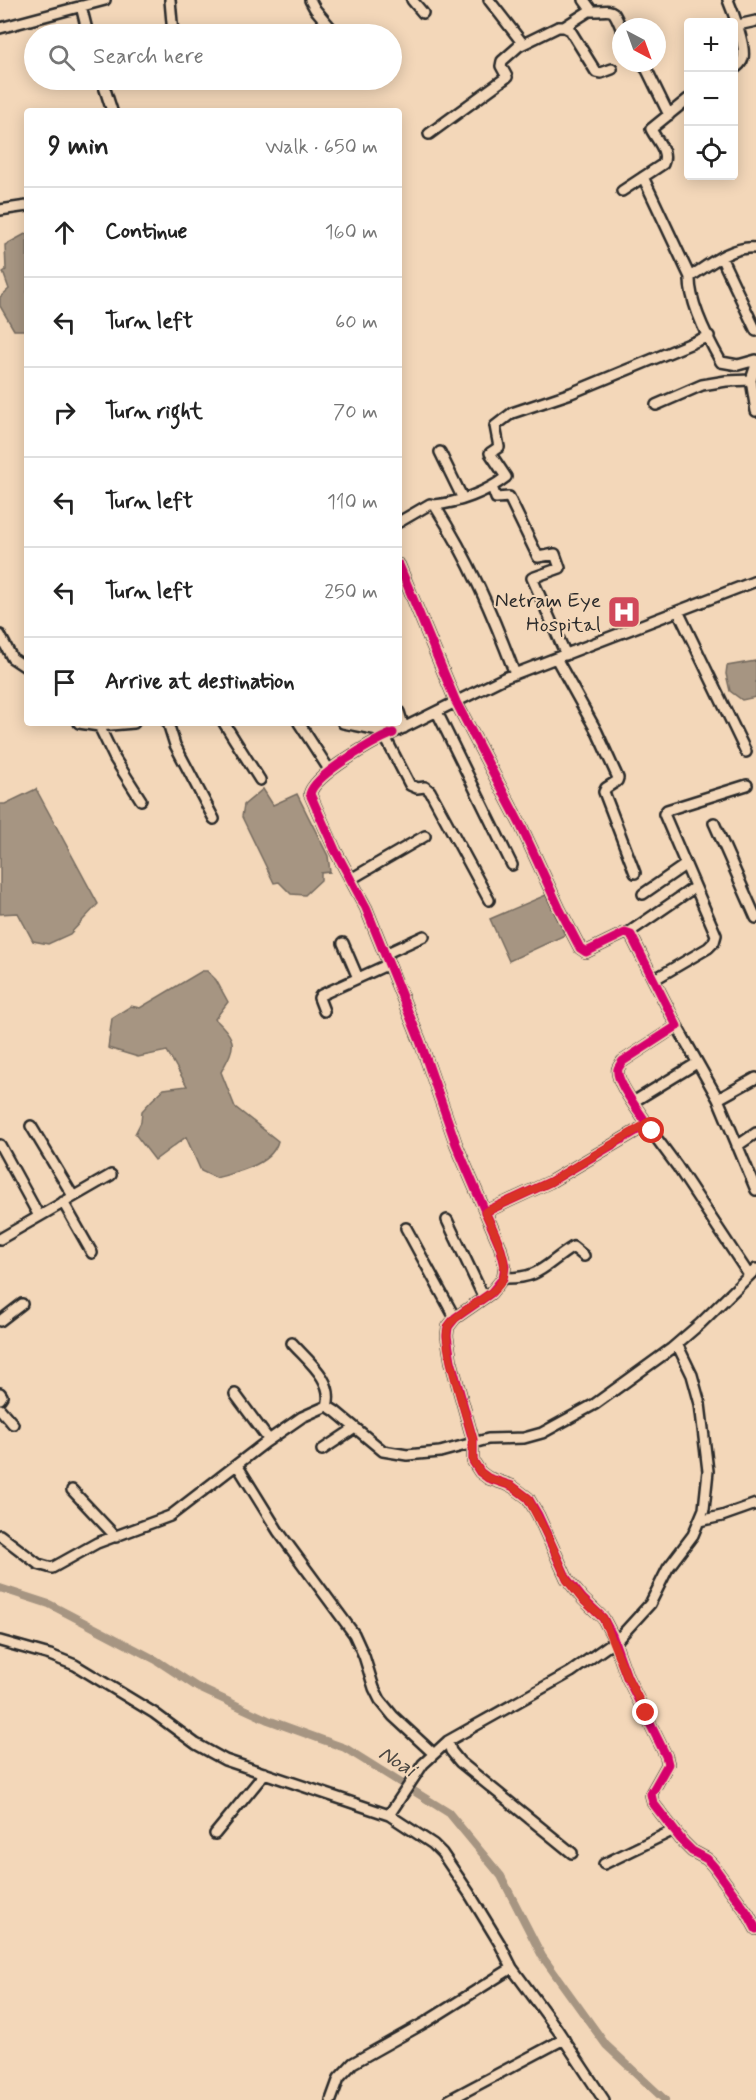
<!DOCTYPE html>
<html lang="en">
<head>
<meta charset="utf-8">
<style>
	:root { --surface:#fff; --page:#f2f2f2; --text:#222; --muted:#767676; --line:#e0e0e0 }
	body { margin:0; font-family:Mynerve,sans-serif; background:var(--page); color:var(--text) }
	.controls { position:absolute; right:18px; top:18px; display:grid; overflow:hidden; border-radius:6px; box-shadow:0 3px 15px #0003 }
	.controls button { width:54px; height:54px; display:grid; place-items:center; padding:0; border:0; border-bottom:2px solid var(--line); background:var(--surface); color:var(--text); font:30px sans-serif }
	.compass { position:absolute; left:612px; top:18px; width:54px; height:54px; border-radius:50%; background:var(--surface); box-shadow:0 3px 15px #0003; rotate:139deg }
	.stop { position:absolute; width:18px; height:18px; margin:-14px; border:4px solid #d93025; border-radius:50%; background:#fff }
	.stop.end { background:#d93025; border-color:#fff; box-shadow:0 2px 6px #0008 }
	.list { margin:0; padding:0; list-style:none }
	h2 { display:flex; justify-content:space-between; align-items:center; height:78px; margin:0; padding:0 24px; font-size:26px }
	h2 small { font-size:20px; font-weight:400; color:var(--muted) }
	.list li { display:grid; grid-template-columns:39px 1fr auto; gap:18px; align-items:center; box-sizing:border-box; height:90px; padding:0 24px; border-top:2px solid var(--line) }
	.list b { display:block; font-size:22px; white-space:nowrap }
	.list em { font-size:20px; font-style:normal; color:var(--muted) }
	.icon { flex:none; width:33px; height:33px; fill:none; stroke:currentColor; stroke-width:2; stroke-linecap:round; stroke-linejoin:round }
	.map { position:relative; flex:none; width:756px; height:2100px; overflow:hidden }
	.search { position:absolute; background:var(--surface); box-shadow:0 3px 15px #0003; left:24px; top:24px; width:378px; height:66px; display:flex; align-items:center; gap:15px; box-sizing:border-box; padding:0 21px; border-radius:33px; color:var(--muted); font-size:22px }
	.panel { position:absolute; background:var(--surface); box-shadow:0 3px 15px #0003; left:24px; top:108px; width:378px; height:618px; border-radius:6px }
	.map>svg:first-child { display:block }
</style>
</head>
<body>
<div class="map">
<svg width="756" height="2100" viewBox="0 0 756 2100">
	<rect width="100%" height="100%" fill="#f3d7b9"/>
	<filter id="ink" filterUnits="userSpaceOnUse"><feTurbulence type="fractalNoise" baseFrequency=".0167" numOctaves="2"/><feDisplacementMap in="SourceGraphic" scale="12" xChannelSelector="R" yChannelSelector="G"/><feConvolveMatrix kernelMatrix="1 2 1 2 8 2 1 2 1" color-interpolation-filters="sRGB"/></filter>
	<g filter="url(#ink)">
		<path fill="#a69582" stroke="#756b5f" stroke-width="1.5" d="M27,233V330H14L0,306V297L9,289L3,272L6,270L5,245Z
			M756,661V697L742,700L730,691L726,674L727,666Z
			M36,789L98,904L70,934L48,944L33,941L18,913L0,914V804H5Z
			M263,789L273,805L297,794L328,856L330,872L321,873V880L305,895L291,894L279,882L274,883L242,817L244,805Z
			M546,895L565,935L509,961L490,919Z
			M202,971H207L216,980L228,1002L215,1019C239,1041 235,1046 221,1072L235,1107L278,1141C272,1165 237,1172 216,1178L201,1171L186,1137L155,1160L135,1134L141,1122L142,1111L152,1100L164,1089L187,1086L167,1051L138,1057L108,1048L112,1018L131,1006L140,1008Z"/>
		<g fill="none" stroke-linecap="round" stroke-linejoin="round">
			<path stroke="#a69582" stroke-width="8" d="M0,1588L49,1604L156,1660L197,1687L268,1720L345,1748L449,1813L501,1876L542,1956L606,2045L665,2100"/>
			<defs>
				<path id="minor" d="M170,0L173,34
					M310,0L315,9L336,34
					M412,0L423,13
					M584,0L592,11C614,11 612,6 621,28
					M728,0C733,12 746,46 743,58C742,63 738,66 734,69
					M81,6L88,34
					M738,25L756,21
					M564,27L589,11H592
					M0,28L105,0
					M519,46L558,27H564L570,30L596,72L601,73L612,69
					M641,63L647,70L669,115
					M102,80L112,111
					M429,134L507,77L501,66L502,61L519,46L520,40L489,0
					M643,177L690,277
					M622,191L663,164C669,151 656,140 651,129L688,99
					M0,210L27,206
					M756,248C733,245 708,265 690,277C689,303 708,339 721,362L738,365L756,360
					M721,257L756,331
					M756,365L751,380L756,411
					M656,405L702,385L726,381L751,380
					M440,452L463,499
					M492,487L496,498L509,497L538,557L555,554L560,568L532,578L566,655
					M434,505C458,503 487,492 506,477L490,453L499,447L495,426L512,413L571,393L709,336
					M399,522L430,504L435,506C469,559 493,615 515,674
					M399,565L456,702L521,826L559,908L580,948L586,952L625,933L631,935L677,1026L623,1061C622,1062 618,1068 618,1069C615,1081 639,1111 645,1121L646,1124L643,1127L550,1182L485,1212
					M678,611L746,752
					M0,635L12,658L27,668
					M556,658L597,732L618,778L617,781L606,788L604,792L635,873
					M399,712L404,728
					M437,712L512,865
					M79,723L99,726L134,723
					M168,723L175,745L214,819
					M224,723L260,780
					M299,723L330,771
					M343,723L393,733L504,678L756,581
					M99,726L115,759L141,800
					M393,733C374,741 314,775 310,794L335,850L366,908L420,1041L456,1144L500,1246L505,1266L503,1278L491,1293L455,1318L448,1327L447,1336L451,1361L473,1440V1461L480,1472L488,1478L512,1486L528,1498L538,1515L567,1579L583,1599L603,1618L612,1635L627,1677L666,1756L668,1764L651,1794L653,1803L683,1842L692,1851L707,1859L714,1867L748,1914L756,1929
					M385,737L410,785L417,788L425,787L430,791L489,900
					M714,823L756,918
					M351,879L425,836
					M643,894L685,865
					M628,933L695,887
					M343,943L358,978
					M385,954L424,936
					M655,979L708,948L714,942L716,935L664,814L667,810L747,785
					M324,1011L319,998L321,995L389,964
					M677,1026L718,1099L756,1190
					M718,1099L756,1078
					M633,1102L697,1063
					M646,1124L677,1166L749,1275
					M31,1126L73,1196
					M0,1145L39,1216
					M737,1146L756,1133
					M63,1202L92,1253
					M447,1220L484,1298
					M406,1228L455,1318
					M0,1239L111,1175
					M503,1278C541,1279 544,1265 573,1247L584,1256
					M0,1321L22,1304
					M292,1343C307,1360 335,1381 327,1406
					M0,1393L2,1396L0,1399
					M235,1394L269,1440
					M0,1409L13,1424
					M322,1450L355,1428
					M237,1465L278,1531L354,1634L364,1656L374,1688L380,1700L393,1716L434,1754
					M72,1490L116,1537
					M699,1521L722,1516L756,1504
					M0,1535L38,1564L52,1568L97,1543L170,1516L266,1442L302,1417L327,1406L335,1411L383,1451L407,1455L440,1452L488,1439L524,1438L542,1433L595,1404L671,1349L700,1324L756,1269
					M0,1641L50,1655L75,1665L154,1713L196,1744L225,1760L389,1815L433,1844L442,1853L469,1893L500,1944L512,1968L557,2029L604,2100
					M448,1741L451,1751L460,1762L572,1853
					M389,1815L423,1764L448,1741L571,1672L619,1638L650,1604L668,1568L693,1535L704,1509L708,1471L700,1404L692,1375L677,1344
					M215,1834L265,1773
					M604,1864L674,1830
					M331,2100L339,2078L353,2063L426,2022L512,1968
					M449,2100L564,2039"/>
			</defs>
			<use href="#minor" stroke="#2b2b2b" stroke-width="14"/>
			<use href="#minor" stroke="#f3d7b9" stroke-width="9"/>
			<defs>
				<path id="cycleway" d="M399,565L456,702L521,826L559,908L580,948L586,952L625,933L631,935L677,1026L623,1061C622,1062 618,1068 618,1069C615,1081 639,1111 645,1121L646,1124L643,1127L550,1182L485,1212
					M393,733C374,741 314,775 310,794L335,850L366,908L420,1041L456,1144L500,1246L505,1266L503,1278L491,1293L455,1318L448,1327L447,1336L451,1361L473,1440V1461L480,1472L488,1478L512,1486L528,1498L538,1515L567,1579L583,1599L603,1618L612,1635L627,1677L666,1756L668,1764L651,1794L653,1803L683,1842L692,1851L707,1859L714,1867L748,1914L756,1929"/>
			</defs>
			<use href="#cycleway" stroke="#f3d7b9" stroke-width="13"/>
			<use href="#cycleway" stroke="#d6006c" stroke-width="9"/>
		</g>
	</g>
	<g fill="none" stroke-linecap="round" stroke-linejoin="round" filter="url(#ink)">
		<path stroke="#d93025" stroke-width="8" d="M646,1713L627,1677L603,1618L582,1599L567,1580L551,1543L528,1498L512,1486L488,1478L480,1472L473,1461V1440C468,1419 441,1344 448,1327C452,1319 462,1313 469,1308C480,1300 498,1291 503,1278C510,1262 492,1227 485,1212L550,1182L646,1124L652,1131"/>
	</g>
	<defs>
		<symbol id="hospital-square" viewBox="-11 -11 22 22"><rect x="-9" y="-9" width="18" height="18" rx="4" fill="#d1495b" stroke="#f3d7b9"/><path d="M-5-5h3v3.5h4V-5h3V5h-3V1.5h-4V5h-3Z" fill="#fff"/></symbol>
	</defs>
	<g fill-rule="evenodd">
		<use href="#hospital-square" x="605" y="593" width="38" height="38"/>
	</g>
	<g text-anchor="middle" stroke-width="4.5" stroke-linejoin="round" paint-order="stroke">
		<g font-size="21" fill="#2b2b2b" stroke="#f3d7b9" text-anchor="end">
			<text x="601" y="607">Netram Eye<tspan x="601" dy="24">Hospital</tspan></text>
		</g>
		<g font-size="22" font-style="italic" fill="#4a4641" stroke="#f3d7b9">
			<text transform="translate(398 1760) rotate(32)" y="8">Noai</text>
		</g>
	</g>
</svg>
<div class="controls">
<button>+</button>
<button>−</button>
<button><svg class="icon" aria-label="locate" viewBox="0 0 24 24"><circle cx="12" cy="12" r="6"/><path d="M12 2v4M12 18v4M2 12h4M18 12h4"/></svg></button>
</div>
<svg class="compass" viewBox="-18 -18 36 36"><path d="M0-13l5 13h-10z" fill="#e53935"/><path d="M0 13l5-13h-10z" fill="#767676"/></svg>
<div class="stop" style="left:652px;top:1131px"></div>
<div class="stop end" style="left:646px;top:1713px"></div>
<div class="search"><svg class="icon" aria-label="search" viewBox="0 0 24 24"><circle cx="10" cy="10" r="6"/><path d="M15 15l6 6"/></svg>Search here</div>
<section class="panel">
<h2>9 min<small>Walk · 650 m</small></h2>
<ul class="list">
<li><svg class="icon" aria-label="ahead" viewBox="0 0 24 24"><path d="M12 20V5M6 11l6-6 6 6"/></svg><div><b>Continue</b></div><em>160 m</em></li>
<li><svg class="icon" aria-label="left" viewBox="0 0 24 24"><path d="M17 20v-9H6M10 6l-5 5 5 5"/></svg><div><b>Turn left</b></div><em>60 m</em></li>
<li><svg class="icon" aria-label="right" viewBox="0 0 24 24"><path d="M7 20v-9h11M14 6l5 5-5 5"/></svg><div><b>Turn right</b></div><em>70 m</em></li>
<li><svg class="icon" aria-label="left" viewBox="0 0 24 24"><path d="M17 20v-9H6M10 6l-5 5 5 5"/></svg><div><b>Turn left</b></div><em>110 m</em></li>
<li><svg class="icon" aria-label="left" viewBox="0 0 24 24"><path d="M17 20v-9H6M10 6l-5 5 5 5"/></svg><div><b>Turn left</b></div><em>250 m</em></li>
<li><svg class="icon" aria-label="arrive" viewBox="0 0 24 24"><path d="M6 21V4h12l-3 4 3 4H6"/></svg><div><b>Arrive at destination</b></div></li>
</ul>
</section>
</div>
</body>
</html>
